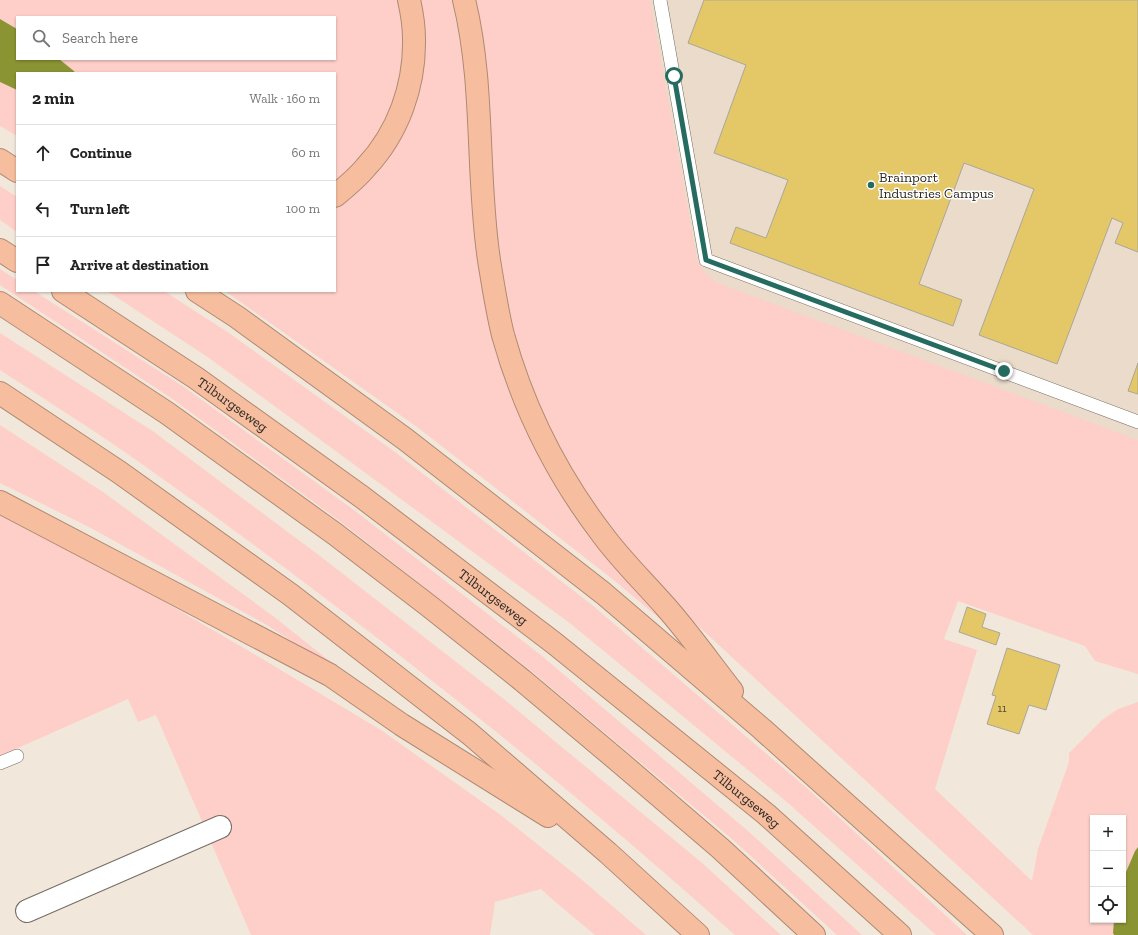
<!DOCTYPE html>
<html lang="en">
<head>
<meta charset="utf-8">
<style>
	:root { --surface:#fff; --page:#f6f6f6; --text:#222; --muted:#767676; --line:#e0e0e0 }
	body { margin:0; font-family:"Zilla Slab",serif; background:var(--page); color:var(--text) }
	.controls { position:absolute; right:12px; bottom:12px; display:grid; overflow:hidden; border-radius:0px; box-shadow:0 1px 3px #0004 }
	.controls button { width:36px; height:36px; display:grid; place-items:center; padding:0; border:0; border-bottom:1px solid var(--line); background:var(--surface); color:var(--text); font:20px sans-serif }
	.stop { position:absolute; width:12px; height:12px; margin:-9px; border:3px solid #256b5f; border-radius:50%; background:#fff }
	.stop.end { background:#256b5f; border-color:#fff; box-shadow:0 1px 4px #0008 }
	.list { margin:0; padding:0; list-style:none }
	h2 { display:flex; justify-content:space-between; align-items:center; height:52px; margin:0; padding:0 16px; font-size:17px }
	h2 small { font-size:13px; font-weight:400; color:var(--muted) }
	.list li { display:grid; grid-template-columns:26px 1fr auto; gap:12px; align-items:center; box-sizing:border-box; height:56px; padding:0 16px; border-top:1px solid var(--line) }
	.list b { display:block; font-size:15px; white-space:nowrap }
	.list em { font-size:13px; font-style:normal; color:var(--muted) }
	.icon { flex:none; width:22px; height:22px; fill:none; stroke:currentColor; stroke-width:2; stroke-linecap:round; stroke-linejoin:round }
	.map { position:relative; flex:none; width:1138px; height:935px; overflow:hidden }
	.search { position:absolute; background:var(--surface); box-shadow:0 1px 3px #0004; left:16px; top:16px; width:320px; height:44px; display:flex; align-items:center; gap:10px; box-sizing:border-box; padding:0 14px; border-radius:0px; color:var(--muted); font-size:15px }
	.panel { position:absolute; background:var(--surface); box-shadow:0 1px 3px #0004; left:16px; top:72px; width:320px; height:220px; border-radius:0px }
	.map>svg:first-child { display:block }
</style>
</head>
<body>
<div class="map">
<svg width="1138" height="935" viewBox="0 0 1138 935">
	<rect width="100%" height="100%" fill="#f2e7db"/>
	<path fill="#eadbca" d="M645,0H1138V447L695,283Z"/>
	<path fill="#fecfc8" d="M0,0H400L406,43L396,106L374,147L335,185V73H75L74,71L59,59H335V17H17V29L0,19Z
		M417,0H452L468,81L473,195L536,444L679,635L615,581L417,427L225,291H335V204L384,157Z
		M471,0H650L697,260C702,270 708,277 718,283L1138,440V674L1095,661L1085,646L958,601L944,639L977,650L935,789L1032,881L1038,849L1069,762V753L1102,720L1118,709L1138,702V847L1135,851L1123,879V818H1093V920H1114L1113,933L1114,935H1033L671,601L609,531L550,436L509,330L496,268Z
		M0,82L17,90V136L0,126Z
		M0,186L17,197V232L0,220Z
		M0,269L17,280V291H34L184,387L354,510L542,656L748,831L862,935H837L732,839L530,670L341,522L174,400L0,285Z
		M107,291H164L229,333L395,452L592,605L809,790L967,935H936L788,803L571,624L209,358Z
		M0,333L154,432L320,556L505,700L701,862L781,935H735C544,764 342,605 132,457C89,427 44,399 0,370Z
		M0,425L103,492L273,616L366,690L267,625L89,527L0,483Z
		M0,512L77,551L254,654L381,730L502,816L581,879L646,935H595L553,900L541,889L495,902L490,935H251L156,715L138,722L128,699L0,756Z"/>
	<path fill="#8a9433" d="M0,19L17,29V59H59L74,71L75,73H17V90L0,82Z
		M1138,847V935H1114L1113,933L1114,920H1123V879L1135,851Z"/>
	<path fill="#e4c868" stroke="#aaa699" d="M704,0H1138V252L1115,243L1123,223L1112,218L1057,364L979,335L1034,189L964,163L919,284L962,300L953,326L730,243L736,227L766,238L788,180L714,153L746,65L688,43Z
		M1138,363V394L1128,391Z
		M967,607L986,614L982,627L1000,633L996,645L959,632Z
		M1007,648L1060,665L1046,710L1029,705L1019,734L987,724L996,696L992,695Z"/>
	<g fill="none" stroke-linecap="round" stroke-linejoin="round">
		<defs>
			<path id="lane" d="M660,0L706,260L1138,422
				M0,763L17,756"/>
			<path id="street" d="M27,911L220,827"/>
			<g id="highway">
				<path d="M464,0C485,85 476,174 489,260C493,285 497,311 503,335C523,407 557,475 602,534C621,560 644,582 665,606C689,633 710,663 732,691"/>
				<path d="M0,160L17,171"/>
				<path d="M335,196C346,187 357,178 366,167C398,133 415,86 414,39C414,26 412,13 409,0"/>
				<path d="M0,250L17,261"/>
				<path id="s1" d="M63,291L196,378L362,497L554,643L766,814L900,935"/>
				<path d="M197,291L237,317L405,439L603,593L762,729L992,935"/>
				<path d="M0,303L167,413L335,534L429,606L522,680L622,764L720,848L814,935"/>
				<path d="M0,393L119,472L291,595L470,734L608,853L698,935"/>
				<path d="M0,502L330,675L402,725L548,816"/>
			</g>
		</defs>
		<use href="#lane" stroke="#756c62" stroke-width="14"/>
		<use href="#street" stroke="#756c62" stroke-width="24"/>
		<use href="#highway" stroke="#af8973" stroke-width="24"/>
		<use href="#lane" stroke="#fff" stroke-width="13"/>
		<use href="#street" stroke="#fff" stroke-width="22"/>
		<use href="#highway" stroke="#f6be9f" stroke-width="22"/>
	</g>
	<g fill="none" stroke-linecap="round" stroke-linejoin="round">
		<path stroke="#256b5f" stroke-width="5" d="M674,76L706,260L1004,371"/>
	</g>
	<circle fill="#256b5f" stroke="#fff" stroke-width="1.5" cx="871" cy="185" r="4"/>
	<g text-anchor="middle" stroke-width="3" stroke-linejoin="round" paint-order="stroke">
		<g font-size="12" fill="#584e34">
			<text x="1002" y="712">11</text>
		</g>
		<g font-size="14" fill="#2a2622" stroke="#fff" text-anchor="start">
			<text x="879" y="182">Brainport<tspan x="879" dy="16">Industries Campus</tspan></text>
		</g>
		<g font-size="14" fill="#2a2622" stroke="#fff">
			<text dy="5" stroke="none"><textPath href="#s1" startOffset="204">Tilburgseweg</textPath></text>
			<text dy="5" stroke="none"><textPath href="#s1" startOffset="528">Tilburgseweg</textPath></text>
			<text dy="5" stroke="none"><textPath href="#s1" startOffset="852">Tilburgseweg</textPath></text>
		</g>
	</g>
</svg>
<div class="controls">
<button>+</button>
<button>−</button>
<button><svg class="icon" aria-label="locate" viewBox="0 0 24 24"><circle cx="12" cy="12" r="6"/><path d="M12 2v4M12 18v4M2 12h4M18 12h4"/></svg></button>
</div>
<div class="stop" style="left:674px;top:76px"></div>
<div class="stop end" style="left:1004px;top:371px"></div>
<div class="search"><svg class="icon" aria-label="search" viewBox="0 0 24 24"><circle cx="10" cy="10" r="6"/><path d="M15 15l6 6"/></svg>Search here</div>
<section class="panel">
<h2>2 min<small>Walk · 160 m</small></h2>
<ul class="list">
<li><svg class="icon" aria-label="ahead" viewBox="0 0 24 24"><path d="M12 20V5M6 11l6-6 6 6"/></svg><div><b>Continue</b></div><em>60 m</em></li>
<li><svg class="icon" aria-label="left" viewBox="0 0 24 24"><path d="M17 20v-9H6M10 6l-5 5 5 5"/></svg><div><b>Turn left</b></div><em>100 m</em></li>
<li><svg class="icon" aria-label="arrive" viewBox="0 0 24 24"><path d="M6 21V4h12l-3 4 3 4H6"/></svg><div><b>Arrive at destination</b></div></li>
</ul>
</section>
</div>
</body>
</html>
